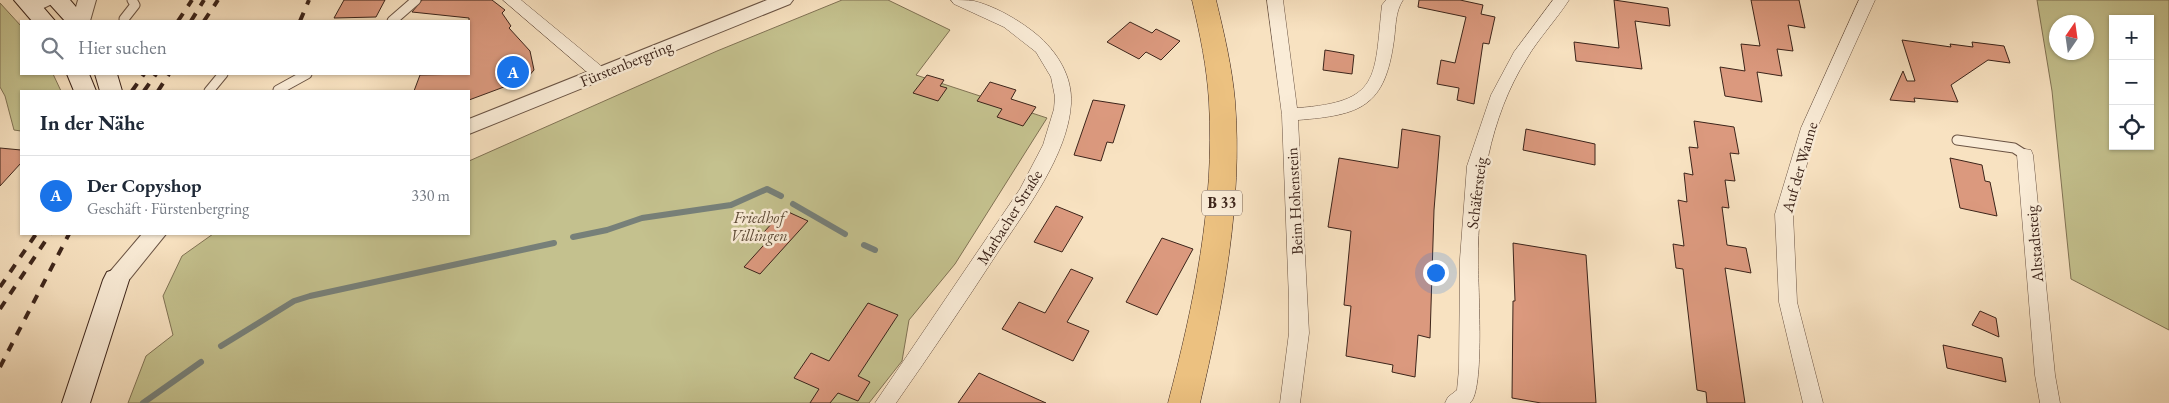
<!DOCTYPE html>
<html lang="de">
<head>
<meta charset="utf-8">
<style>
	:root { --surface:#fff; --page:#f2f2f3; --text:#1f2937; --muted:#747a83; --line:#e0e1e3; --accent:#1a73e8 }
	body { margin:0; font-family:"EB Garamond",serif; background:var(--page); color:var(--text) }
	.controls { position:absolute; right:15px; top:15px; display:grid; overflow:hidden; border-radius:0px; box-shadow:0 1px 4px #0004 }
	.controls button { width:45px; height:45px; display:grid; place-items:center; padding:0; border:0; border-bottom:1px solid var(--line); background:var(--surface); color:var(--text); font:25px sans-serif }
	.compass { position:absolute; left:2049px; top:15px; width:45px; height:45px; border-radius:50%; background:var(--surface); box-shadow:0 1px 4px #0004; rotate:13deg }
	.you { position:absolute; left:1435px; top:272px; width:18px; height:18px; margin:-12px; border:4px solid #fff; border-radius:50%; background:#1a73e8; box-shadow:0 0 0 8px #1a73e833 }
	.badge { display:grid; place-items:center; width:32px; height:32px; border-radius:50%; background:var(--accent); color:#fff; font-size:16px; font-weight:700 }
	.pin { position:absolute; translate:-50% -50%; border:2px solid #fff; box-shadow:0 1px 5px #0006 }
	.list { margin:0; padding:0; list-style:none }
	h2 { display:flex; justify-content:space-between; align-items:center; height:65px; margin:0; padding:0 20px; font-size:21px }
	h2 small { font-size:16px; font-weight:400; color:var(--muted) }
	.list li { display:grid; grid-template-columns:32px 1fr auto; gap:15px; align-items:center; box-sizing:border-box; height:80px; padding:0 20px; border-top:1px solid var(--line) }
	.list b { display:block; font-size:19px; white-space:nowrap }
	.list p { margin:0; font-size:16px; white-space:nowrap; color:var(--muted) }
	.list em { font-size:16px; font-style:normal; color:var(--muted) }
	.icon { flex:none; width:28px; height:28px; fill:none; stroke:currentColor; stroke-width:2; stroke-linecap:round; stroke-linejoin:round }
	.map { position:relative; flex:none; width:2169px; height:403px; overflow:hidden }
	.search { position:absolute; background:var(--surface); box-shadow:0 1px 4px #0004; left:20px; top:20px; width:450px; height:55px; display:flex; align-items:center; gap:12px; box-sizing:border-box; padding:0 18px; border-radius:0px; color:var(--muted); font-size:19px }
	.panel { position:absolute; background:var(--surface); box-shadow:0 1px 4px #0004; left:20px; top:90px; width:450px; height:145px; border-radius:0px }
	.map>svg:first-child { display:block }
</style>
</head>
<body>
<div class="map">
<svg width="2169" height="403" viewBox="0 0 2169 403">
	<rect width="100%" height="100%" fill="#f8e2c1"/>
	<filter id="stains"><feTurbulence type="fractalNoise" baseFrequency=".004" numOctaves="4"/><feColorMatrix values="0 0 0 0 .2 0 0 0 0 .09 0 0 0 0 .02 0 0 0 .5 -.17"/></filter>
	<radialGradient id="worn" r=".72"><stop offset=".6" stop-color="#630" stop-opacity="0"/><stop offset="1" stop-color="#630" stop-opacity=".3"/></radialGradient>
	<path fill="#c4c18e" stroke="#807254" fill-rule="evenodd" d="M842,0H888L950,30L916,75L1047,118L955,264L909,320L902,361L869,403H128L146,356L173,335L163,296L182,256L213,234H469V161L717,51Z
		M2037,0H2169V330L2071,279L2052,91ZM2113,19H2150V146H2113ZM2086,22V52H2056V22Z
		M0,3L21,26V74H53L61,91H21V131L14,130L5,96L0,87Z"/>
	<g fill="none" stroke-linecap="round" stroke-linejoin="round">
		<path stroke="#778079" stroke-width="6" d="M793,204L845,234
			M573,237L607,230L642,218L731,205L767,189L781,196
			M864,245L875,250
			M221,346L294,301L310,296L554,243
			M143,403L201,362"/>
	</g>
	<path fill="#db997e" stroke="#3c241a" d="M344,0H385L376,17L334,18Z
		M422,0H492L505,10L502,13L511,26L509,28L530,51L534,70L527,78L523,77L520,81L469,100V91H414L420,75L469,74V18L412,12Z
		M1419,0H1460L1483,5L1481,14L1495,17L1489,44L1483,43L1474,104L1457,100L1459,88L1437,84L1441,60L1455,63L1466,17L1418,7Z
		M1614,0L1668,8L1670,26L1635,21L1642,69L1576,61L1574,42L1619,48Z
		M1751,0H1799L1805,28L1788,25L1793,51L1777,49L1782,76L1757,72L1762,102L1725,96L1720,67L1745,71L1741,44L1760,46Z
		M1130,22L1152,33L1156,29L1180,41L1161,60L1146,52L1139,59L1107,42Z
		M1902,40L1951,47L1950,44L1973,47L1972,42L2004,46L2010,63L1988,60L1951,85L1958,102L1914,98L1915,102L1890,100L1903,71L1907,81H1915Z
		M1325,50L1354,55L1352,74L1323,70Z
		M927,75L944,80L940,86L947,88L938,101L913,93Z
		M990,82L1016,90L1011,99L1036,107L1023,126L997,117L1002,109L977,101Z
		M1093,100L1125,105L1113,143L1107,142L1101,161L1074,155Z
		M1694,121L1734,127L1739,154L1730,153L1735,181L1725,180L1729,208L1722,207L1727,245L1746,248L1751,273L1725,268L1745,403H1707L1706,392L1697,390L1683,269L1676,268L1673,244L1684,246L1678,200L1687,202L1684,173L1693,175L1689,147L1698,148Z
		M1402,129L1440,136L1434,210L1430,338L1418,335L1415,377L1392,372L1393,365L1346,356L1351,306L1344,305L1351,231L1328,227L1339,158L1398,168Z
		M1526,129L1595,144V165L1523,150Z
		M0,148L21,150V163L0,186Z
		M1950,158L1982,165L1985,181L1990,182L1997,216L1960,208Z
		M1056,206L1083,217L1062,252L1034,242Z
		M784,210L808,221L760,274L744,267L772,236L764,232Z
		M1162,238L1193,249L1157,315L1126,302Z
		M1513,243L1586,255L1596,403H1541L1512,398L1513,301H1515Z
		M1071,269L1093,278L1067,322L1089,331L1073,361L1002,329L1019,302L1045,313Z
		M868,303L898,315L858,376L870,382L858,401L838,393L830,403H810L819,389L794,378L811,353L829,361Z
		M1980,311L1996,318L1999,337L1972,325Z
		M1943,345L2002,358L2006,382L1947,368Z
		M979,373L1046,403H958Z"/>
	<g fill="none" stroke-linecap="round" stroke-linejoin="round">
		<defs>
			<path id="service" d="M124,19L135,5L132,0
				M392,21L416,0
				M278,90L307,74
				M209,91L223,74
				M1957,140L2014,148L2025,155"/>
			<path id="minor" d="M503,0H521L606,70L608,74L606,78H594Z
				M951,0C959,0 967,0 974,1C994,6 1015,18 1031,30C1054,47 1073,74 1071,104C1068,155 1025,211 998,252C965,303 931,353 896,403H875L1020,189L1043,145L1054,109L1055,97L1051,77L1036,52L1004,27L954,4Z
				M1267,0H1283L1297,108C1381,102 1374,78 1382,5L1386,0H1403C1395,12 1396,26 1394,40C1385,107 1361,115 1298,120L1309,333L1300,403H1280L1289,333V300L1282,115Z
				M1553,0H1569C1556,20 1539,38 1527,58C1489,118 1478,192 1478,262C1478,286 1485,391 1470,403H1445L1448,397L1457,390L1459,369L1460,259L1467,166L1491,95L1514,52Z
				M1859,0H1875L1817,128L1793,214L1797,302L1823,403H1803L1779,302L1775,214L1801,128Z
				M2025,149L2031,150L2033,155L2055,375L2060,403H2040L2035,375L2017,155L2019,150Z"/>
			<path id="tertiary" d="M31,0H55L52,4L33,13L26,11L24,7Z
				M78,0H96L90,21H72Z
				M767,0H793L790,4L469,134V119Z
				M142,234H166L124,286L116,289L108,286L105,280L108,274Z"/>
			<path id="secondary" d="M14,0H37L55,21H32Z
				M46,0H70L88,21H65Z
				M67,74H89L96,91H74Z
				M95,74H117L122,91H100Z
				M116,269L125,272L129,280L90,403H62L103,280L107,272Z"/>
			<path id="primary" d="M1192,0H1216C1224,33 1232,67 1235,101C1243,203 1223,304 1200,403H1168C1194,304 1215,204 1209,102C1207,67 1200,34 1192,0Z"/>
		</defs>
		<use href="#service" stroke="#6b5444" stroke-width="11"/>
		<use href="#minor" stroke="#6b5444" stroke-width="1"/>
		<use href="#tertiary" stroke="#6b5444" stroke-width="2"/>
		<use href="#secondary" stroke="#3c241a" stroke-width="2"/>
		<use href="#primary" stroke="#3c241a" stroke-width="1"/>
		<use href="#service" stroke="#faecd7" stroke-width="9"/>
		<use href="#minor" fill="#faecd7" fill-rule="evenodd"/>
		<use href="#tertiary" fill="#faecd7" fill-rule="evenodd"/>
		<use href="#secondary" fill="#faecd7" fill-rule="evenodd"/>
		<use href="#primary" fill="#ecc180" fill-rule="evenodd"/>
		<path stroke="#3c241a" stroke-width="4" stroke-dasharray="9 9" stroke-linecap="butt" d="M178,21L192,0
			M191,21L204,0
			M204,21L218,0
			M300,21L309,0
			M132,91L144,74
			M144,91L156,74
			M158,91L169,74
			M0,287L36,234
			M0,309L50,234
			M0,367L69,234"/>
	</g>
	<g text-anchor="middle" stroke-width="5" stroke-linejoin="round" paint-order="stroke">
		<rect fill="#faecd7" stroke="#756053" stroke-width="1" x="1202" y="190.5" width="40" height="25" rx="4"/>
		<g font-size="15" font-weight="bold" fill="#3c241a">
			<text x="1222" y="208">B 33</text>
		</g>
		<g font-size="16" fill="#3c241a" stroke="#faecd7">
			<text transform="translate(626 63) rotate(-22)" y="6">Fürstenbergring</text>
			<text transform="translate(1799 167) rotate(-74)" y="6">Auf der Wanne</text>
			<text transform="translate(1476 193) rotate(-83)" y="6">Schäfersteig</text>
			<text transform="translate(1294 201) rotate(-93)" y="6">Beim Hohenstein</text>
			<text transform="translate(1009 217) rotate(-58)" y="6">Marbacher Straße</text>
			<text transform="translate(2034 244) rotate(-95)" y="6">Altstadtsteig</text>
		</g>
		<g font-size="16" font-style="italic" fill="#5e4b37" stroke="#faecd7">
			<text x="759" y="223">Friedhof<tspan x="759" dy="18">Villingen</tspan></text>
		</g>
	</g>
	<rect width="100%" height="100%" filter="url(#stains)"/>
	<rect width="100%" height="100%" fill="url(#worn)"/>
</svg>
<div class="controls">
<button>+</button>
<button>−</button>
<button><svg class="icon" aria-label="locate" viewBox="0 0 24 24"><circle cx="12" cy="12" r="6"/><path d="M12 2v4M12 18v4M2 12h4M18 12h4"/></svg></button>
</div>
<svg class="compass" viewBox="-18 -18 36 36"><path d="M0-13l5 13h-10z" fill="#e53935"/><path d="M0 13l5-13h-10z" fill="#747a83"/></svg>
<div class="you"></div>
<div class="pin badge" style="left:513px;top:72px">A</div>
<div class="search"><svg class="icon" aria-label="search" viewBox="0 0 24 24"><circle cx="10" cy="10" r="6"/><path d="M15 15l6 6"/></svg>Hier suchen</div>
<section class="panel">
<h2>In der Nähe<small></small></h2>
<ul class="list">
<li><span class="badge">A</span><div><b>Der Copyshop</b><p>Geschäft · Fürstenbergring</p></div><em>330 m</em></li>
</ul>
</section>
</div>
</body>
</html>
